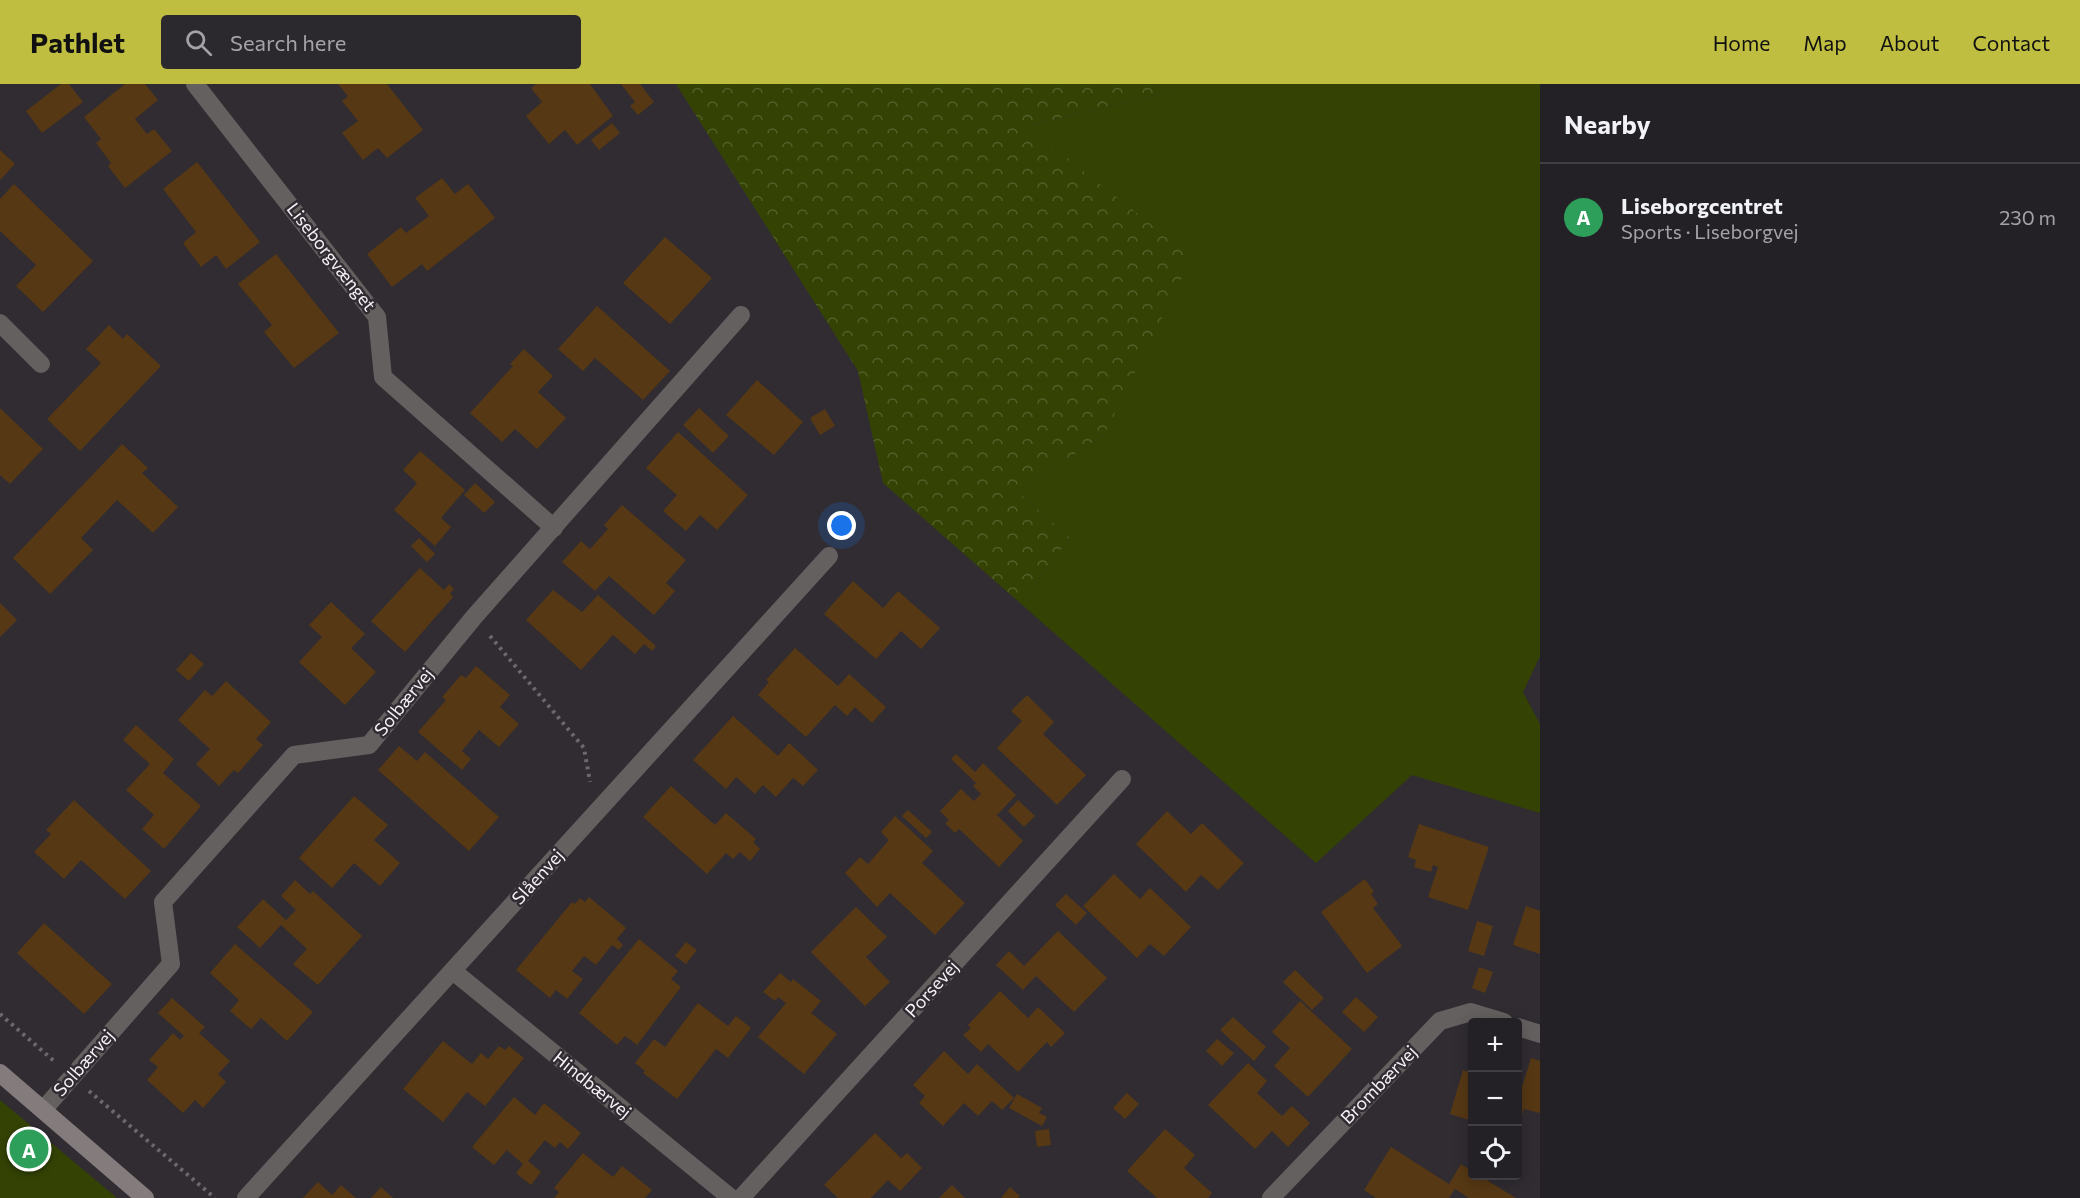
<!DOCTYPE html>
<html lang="en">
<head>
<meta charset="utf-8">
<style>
	:root { --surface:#242126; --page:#2c292e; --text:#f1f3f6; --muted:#a3a3a7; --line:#413e43; --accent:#bfbe41 }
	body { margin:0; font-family:Commissioner,sans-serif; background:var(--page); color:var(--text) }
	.controls { position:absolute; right:18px; bottom:18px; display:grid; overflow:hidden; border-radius:6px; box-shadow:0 3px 15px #0003 }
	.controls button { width:54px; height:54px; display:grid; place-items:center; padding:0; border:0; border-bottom:2px solid var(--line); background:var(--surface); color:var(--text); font:30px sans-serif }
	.you { position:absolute; left:842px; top:442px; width:21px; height:21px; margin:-15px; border:4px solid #fff; border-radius:50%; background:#1a73e8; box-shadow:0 0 0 9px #1a73e833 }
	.badge { display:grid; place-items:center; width:39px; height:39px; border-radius:50%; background:var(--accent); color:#fff; font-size:20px; font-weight:700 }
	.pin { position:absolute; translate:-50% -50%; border:3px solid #fff; box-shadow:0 2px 6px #0006 }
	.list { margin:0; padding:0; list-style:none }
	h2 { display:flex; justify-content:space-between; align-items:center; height:78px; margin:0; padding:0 24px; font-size:26px }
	h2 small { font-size:20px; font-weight:400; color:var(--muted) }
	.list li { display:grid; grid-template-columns:39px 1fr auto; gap:18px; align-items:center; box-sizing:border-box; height:108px; padding:0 24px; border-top:2px solid var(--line) }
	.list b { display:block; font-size:22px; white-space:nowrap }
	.list p { margin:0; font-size:20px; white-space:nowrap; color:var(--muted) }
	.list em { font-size:20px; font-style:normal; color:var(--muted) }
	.icon { flex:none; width:33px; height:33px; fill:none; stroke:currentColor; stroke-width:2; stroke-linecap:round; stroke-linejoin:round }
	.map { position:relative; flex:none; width:1540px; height:1114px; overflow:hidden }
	header { display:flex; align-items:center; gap:36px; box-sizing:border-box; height:84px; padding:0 30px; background:var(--accent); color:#111 }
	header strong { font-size:28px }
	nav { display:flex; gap:33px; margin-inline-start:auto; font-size:21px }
	.search { width:420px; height:54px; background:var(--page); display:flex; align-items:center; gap:15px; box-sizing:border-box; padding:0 21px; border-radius:6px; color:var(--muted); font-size:22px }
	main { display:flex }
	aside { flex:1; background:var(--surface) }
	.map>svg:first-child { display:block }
</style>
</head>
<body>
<header>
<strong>Pathlet</strong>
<div class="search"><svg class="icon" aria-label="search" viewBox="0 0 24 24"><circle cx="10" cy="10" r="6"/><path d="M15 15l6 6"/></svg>Search here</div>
<nav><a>Home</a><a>Map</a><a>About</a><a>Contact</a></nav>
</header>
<main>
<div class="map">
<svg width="1540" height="1114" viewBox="0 0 1540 1114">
	<defs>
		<pattern id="forest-crowns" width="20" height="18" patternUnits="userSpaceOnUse" patternTransform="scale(1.5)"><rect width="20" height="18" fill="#344304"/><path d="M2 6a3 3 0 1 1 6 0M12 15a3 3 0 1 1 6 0" fill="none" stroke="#525f29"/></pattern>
	</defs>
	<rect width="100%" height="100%" fill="#302c32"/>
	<path fill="#344304" d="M1173,0H1540V572L1523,608L1540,640V729L1412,691L1316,779L1020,519L1070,454L1017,407L1104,351L1027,42L1172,7Z
		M0,1016L117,1114H0Z"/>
	<path fill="url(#forest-crowns)" d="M676,0H1173L1172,7L1027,42L1192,173L1104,351L1017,407L1070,454L1020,519L883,399L858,287Z"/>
	<path fill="#563814" d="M61,0H69L83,18L42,49L26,27Z
		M125,0H145L158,16L135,35L147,50L154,45L172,67L125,104L108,82L111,79L96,59L101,55L84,33Z
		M338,0H387L423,46L387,74L378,64L363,76L342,49L358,37L342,17L348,12Z
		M536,0H590L613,32L577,61L565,46L549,60L526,32L542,18L531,4Z
		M621,0H640L654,18L638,31L630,22L635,18Z
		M612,39L620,49L599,66L591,56Z
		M0,66L15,80L0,96Z
		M197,78L260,158L226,185L216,171L201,183L183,159L196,148L163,105Z
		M442,94L455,110L468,100L495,134L427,187L422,180L392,203L367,170L401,143L406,149L429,132L415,114Z
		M14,100L93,177L43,228L16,202L36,181L0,147V115Z
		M665,153L712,194L670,240L623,199Z
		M276,170L339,249L294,284L264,248L272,241L238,200Z
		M597,222L670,287L643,316L595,274L583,287L558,265Z
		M109,241L123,255L127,250L161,282L80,367L47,335L101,279L86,265Z
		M524,265L553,292L538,308L566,334L537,365L515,345L502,358L470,329L513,282L510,280Z
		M757,296L803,338L774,371L726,331Z
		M0,324L43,365L10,400L0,391Z
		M699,324L729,352L713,369L683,341Z
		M825,325L835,342L820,351L810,334Z
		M678,348L748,411L717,446L700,431L686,447L663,427L677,411L646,384Z
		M122,360L148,384L142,389L178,423L153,449L117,416L81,454L93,466L50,510L13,474Z
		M420,367L465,406L441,434L451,443L435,462L394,426L417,399L403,386Z
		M475,399L495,418L484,429L464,411Z
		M622,421L686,476L666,499L675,507L654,531L609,492L595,507L562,478L581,457L590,465L608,445L604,441Z
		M419,454L435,470L427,478L411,462Z
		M420,484L444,506L449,500L454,505L450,509L453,513L405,568L371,537Z
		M853,497L883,524L898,507L940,544L921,565L901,547L876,575L824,530Z
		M553,506L582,528L598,511L656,562L652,567L644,560L635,570L613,551L581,586L526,536Z
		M331,518L365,550L351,564L376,588L345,621L299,578L322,553L309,541Z
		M0,519L17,536L0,553Z
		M795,564L838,602L849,590L886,623L872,639L855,623L847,632L835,621L806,653L758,611L769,598L766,596Z
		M191,569L204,580L189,597L176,586Z
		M476,582L510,611L500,623L519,640L499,663L479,646L462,667L471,675L462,686L418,648L446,616L442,613L461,591L466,594Z
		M226,597L271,638L256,655L263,661L238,689L234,686L219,702L196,680L210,665L178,636L205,606L212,612Z
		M1027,611L1054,638L1043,650L1086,691L1057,721L997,664L1022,637L1011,627Z
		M733,632L778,672L789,659L818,686L803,702L793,694L776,713L763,701L755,710L736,693L726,705L693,676Z
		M136,641L174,675L163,689L201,722L164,765L142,745L154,731L126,706L150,680L123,656Z
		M399,662L417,677L425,668L499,733L469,767L378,686Z
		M956,670L975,688L983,679L1016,711L997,731L1023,757L999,783L959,745L955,749L945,739L949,736L940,727L961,705L974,717L981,710L973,702L976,699L951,675Z
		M671,702L715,741L726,729L756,755L753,758L760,765L750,777L740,768L733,775L726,769L707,790L643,733Z
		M354,712L388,741L374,756L400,779L380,802L354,779L332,804L299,774Z
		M74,716L151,787L125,815L81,776L64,795L34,768L51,750L46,746Z
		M1018,716L1035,732L1024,743L1008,727Z
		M908,726L932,748L926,754L902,732Z
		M1167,727L1191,750L1202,739L1244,779L1218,806L1201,791L1186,808L1136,760Z
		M895,732L933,767L922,779L965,819L935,851L890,809L877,823L845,789L860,773L868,780L889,756L881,748Z
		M1419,740L1489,763L1468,826L1428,813L1438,783L1433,781L1431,788L1414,783L1416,776L1408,773Z
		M1114,790L1140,815L1150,804L1191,843L1164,872L1150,860L1137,874L1083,822Z
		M1365,795L1374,808L1371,810L1378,820L1373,824L1402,862L1367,889L1321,828Z
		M295,796L310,810L313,807L362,852L318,901L293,880L307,865L281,841L260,864L237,843L263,815L286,836L296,826L281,812Z
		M1066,810L1087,829L1076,841L1055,821Z
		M589,813L626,844L617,855L623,861L619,866L612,861L596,881L584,872L572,887L583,895L567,915L556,906L550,914L516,886L572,818L575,820L580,814L585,818Z
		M1526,822L1540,827V870L1513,861Z
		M856,823L887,853L866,873L890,898L865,922L811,868Z
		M1477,837L1493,842L1484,872L1468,867Z
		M44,839L112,900L84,930L17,869Z
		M1058,847L1107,894L1074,928L1036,892L1023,906L996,881L1009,867L1024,882Z
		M639,855L678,887L671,895L681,903L637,961L625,952L617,961L579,929Z
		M686,858L697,866L686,880L675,872Z
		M235,860L313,928L287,957L261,934L251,945L230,927L239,916L210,889Z
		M1479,883L1493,888L1485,909L1472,904Z
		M1295,886L1324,914L1312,926L1283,898Z
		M780,889L791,898L793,895L821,917L811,929L837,950L804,990L758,953L786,919L778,913L775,917L763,908Z
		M1000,907L1028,934L1038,923L1065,949L1051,963L1047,958L1018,988L988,960L981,968L963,951L971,944L968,941Z
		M1356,913L1378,933L1364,948L1342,928Z
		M172,914L205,943L199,949L230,977L218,990L226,998L203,1024L195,1016L183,1029L147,996L158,983L149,976L173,949L180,956L184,952L158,929Z
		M1300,917L1352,965L1308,1013L1274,982L1290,964L1272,948Z
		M698,919L728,942L736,932L751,944L728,974L716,965L677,1015L643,989L645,987L635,979L654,955L665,963Z
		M1233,933L1266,963L1254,977L1220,946Z
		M1217,955L1234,969L1222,982L1206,967Z
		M443,957L472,980L481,969L488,975L499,962L505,966L509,962L524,974L485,1022L467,1008L443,1038L403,1005Z
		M944,967L968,990L977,980L1014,1014L1002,1026L992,1017L978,1032L964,1019L943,1042L919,1019L925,1012L913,1001Z
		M1531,974L1540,977V1029L1524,1025L1518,1044V1002L1522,1003Z
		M1248,979L1267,997L1257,1009L1282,1032L1292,1022L1310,1039L1288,1063L1272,1047L1255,1065L1208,1021Z
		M1463,986L1472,989V1037L1450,1030Z
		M1127,1009L1139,1020L1125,1035L1113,1024Z
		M1017,1010L1042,1024L1039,1029L1047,1033L1042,1042L1009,1024Z
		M514,1013L535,1031L544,1019L581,1049L568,1065L560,1058L555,1064L545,1056L528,1077L541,1088L531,1101L516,1089L523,1080L507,1066L494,1081L472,1063Z
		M1049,1045L1051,1061L1037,1063L1035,1047Z
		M1165,1045L1195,1071L1184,1084L1212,1109L1208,1114H1157L1127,1087Z
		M875,1049L901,1074L907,1069L922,1084L900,1107L888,1096L871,1114H838L824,1101Z
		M1391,1063L1449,1100L1461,1080L1472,1087V1092H1480L1516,1114H1469L1455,1105L1449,1114H1376L1364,1106Z
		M583,1069L613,1093L622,1082L652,1106L645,1114H554L559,1108L554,1104Z
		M318,1098L332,1111L341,1101L356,1114H303Z
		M952,1101L965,1114H939Z
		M381,1103L393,1114H371Z
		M1010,1103L1020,1112L1018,1114H1001Z"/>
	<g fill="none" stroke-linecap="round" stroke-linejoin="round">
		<path stroke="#6c686e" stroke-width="4" stroke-dasharray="3 4.5" stroke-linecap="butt" d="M490,552L584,664L590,698
			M0,930L54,977
			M89,1007L215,1114"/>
		<path stroke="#656060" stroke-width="18" d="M195,0L377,233L383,293L554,444
			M0,239L41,280
			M453,887L731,1114
			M1518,943L1540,950
			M43,1026L171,880L163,818L294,671L369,661L474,533L741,231
			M246,1114L829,472
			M741,1114L1122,695
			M1271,1114L1440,937L1471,928L1504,938"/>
		<path stroke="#847c7c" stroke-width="18" d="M0,989L145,1114"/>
	</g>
	<g text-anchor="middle" stroke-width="5" stroke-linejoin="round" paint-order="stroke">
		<g font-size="18" fill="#f4f1f6" stroke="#302c32">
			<text transform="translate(331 173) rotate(52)" y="6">Liseborgvænget</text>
			<text transform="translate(404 618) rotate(-51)" y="6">Solbærvej</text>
			<text transform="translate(538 793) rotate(-48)" y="6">Slåenvej</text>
			<text transform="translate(932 905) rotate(-48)" y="6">Porsevej</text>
			<text transform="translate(84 979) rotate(-49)" y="6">Solbærvej</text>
			<text transform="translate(592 1001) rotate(39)" y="6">Hindbærvej</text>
			<text transform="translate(1379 1001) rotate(-46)" y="6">Brombærvej</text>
		</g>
	</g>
</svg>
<div class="controls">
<button>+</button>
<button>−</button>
<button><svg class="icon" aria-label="locate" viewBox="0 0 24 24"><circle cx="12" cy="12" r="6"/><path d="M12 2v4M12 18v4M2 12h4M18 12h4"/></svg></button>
</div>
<div class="you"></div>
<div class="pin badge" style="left:29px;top:1065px;background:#2e9e5b">A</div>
</div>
<aside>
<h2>Nearby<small></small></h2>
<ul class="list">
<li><span class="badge" style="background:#2e9e5b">A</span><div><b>Liseborgcentret</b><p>Sports · Liseborgvej</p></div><em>230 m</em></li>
</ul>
</aside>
</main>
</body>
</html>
